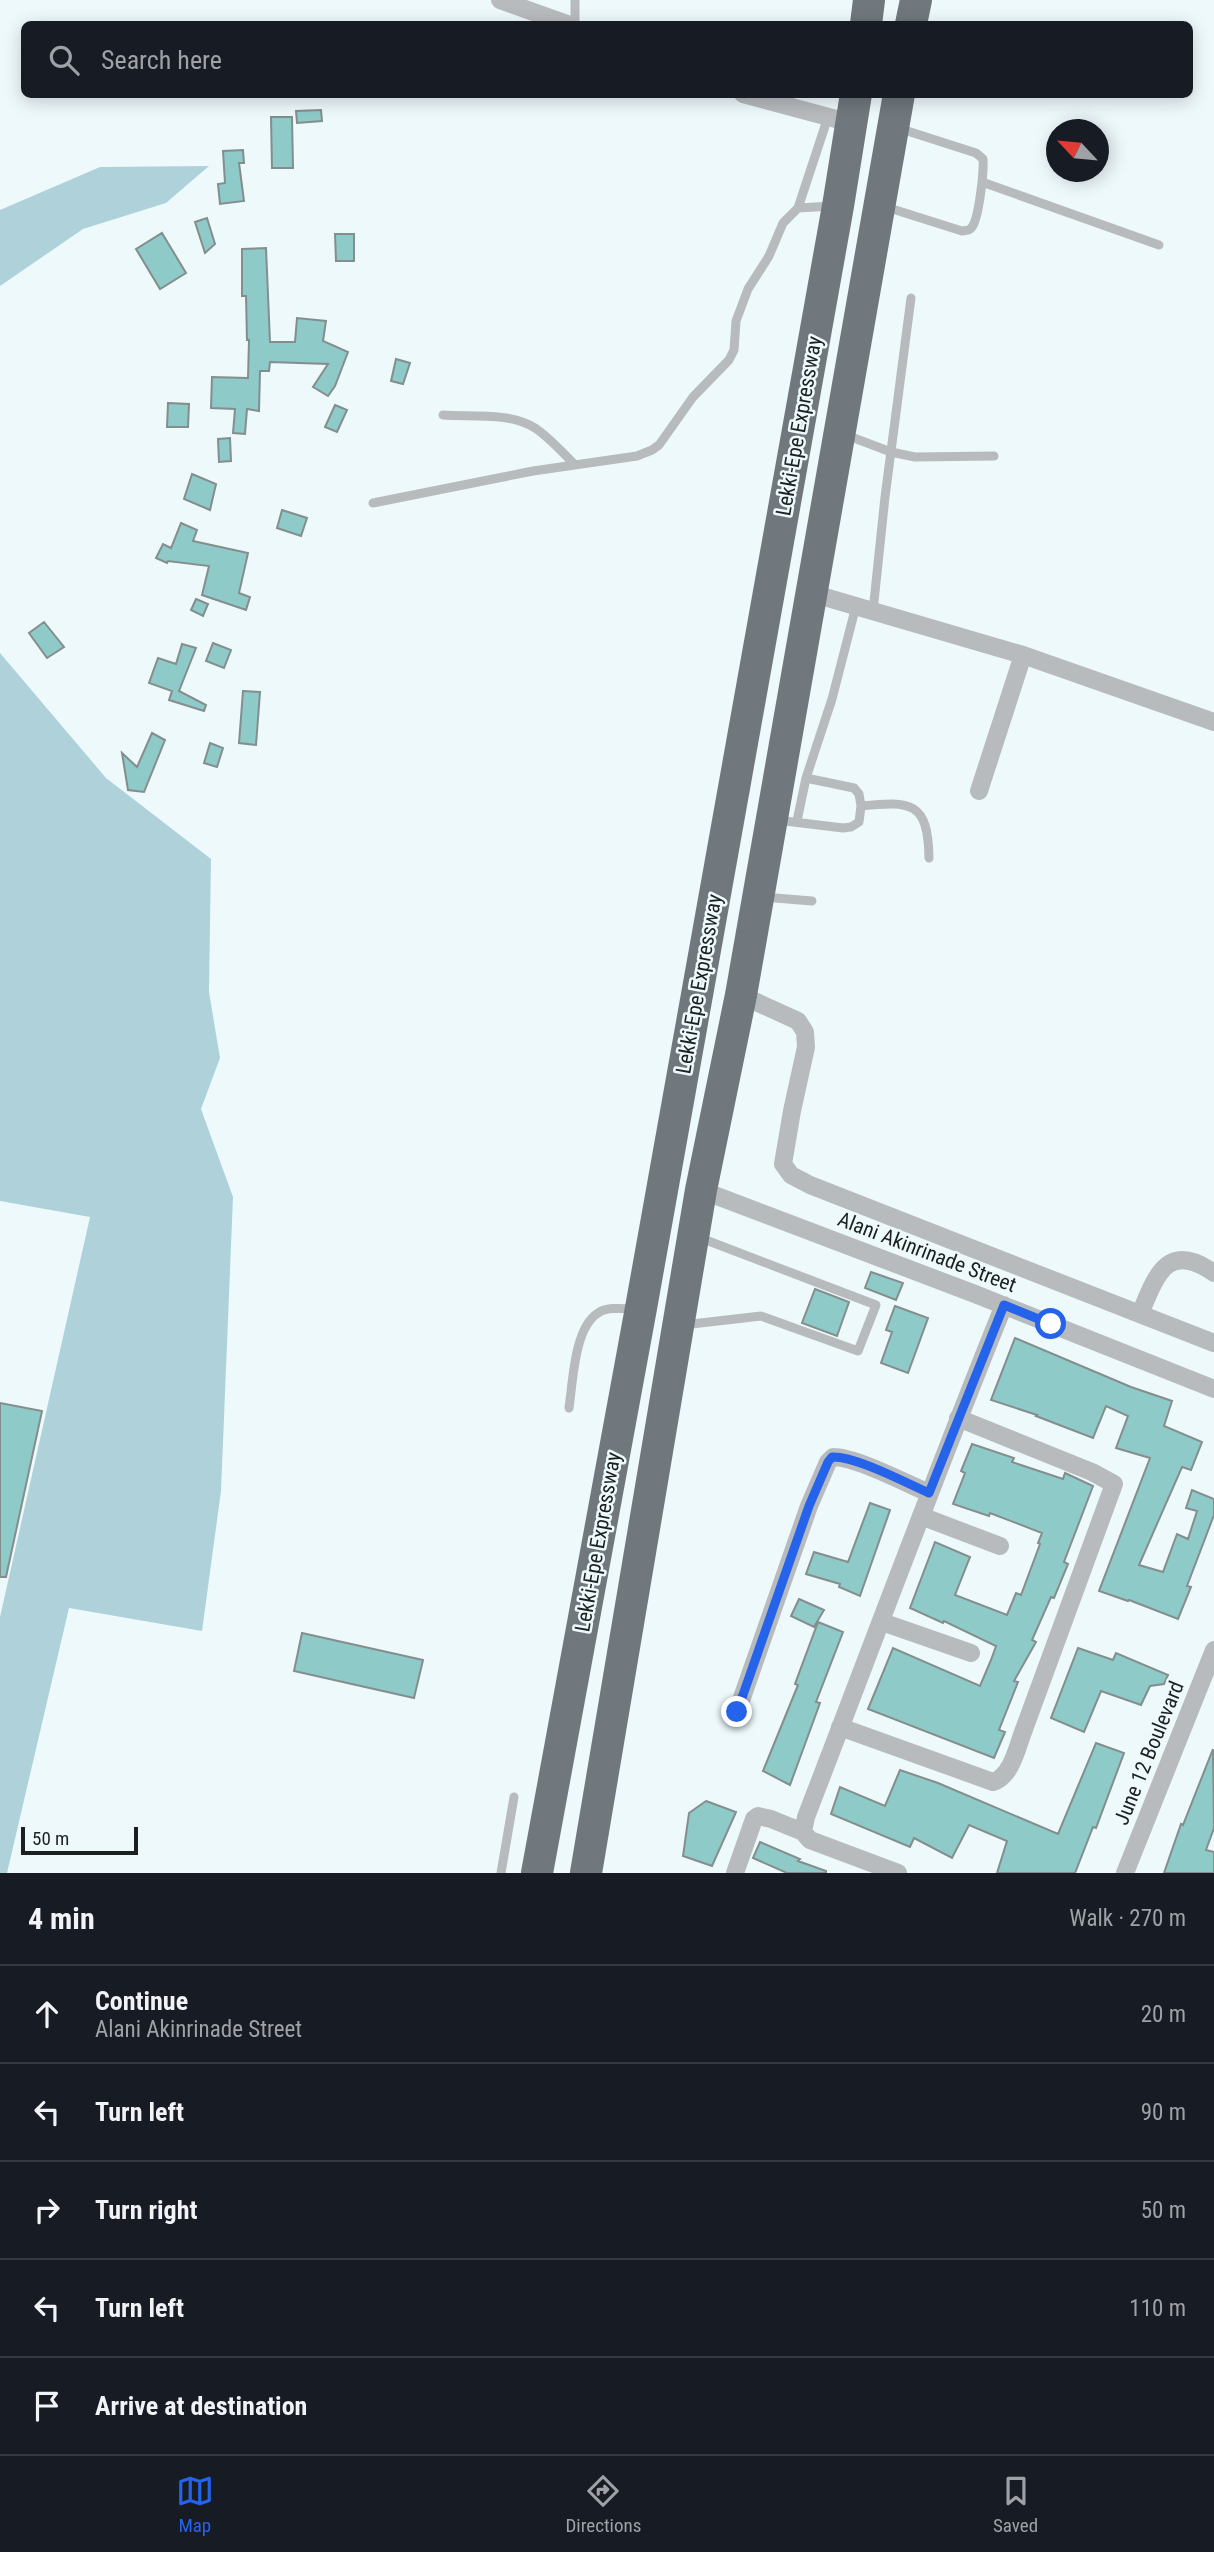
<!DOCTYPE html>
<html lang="en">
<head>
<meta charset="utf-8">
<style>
	:root { --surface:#171b24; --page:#242831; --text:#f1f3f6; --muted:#9ea1a6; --line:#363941; --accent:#2563eb }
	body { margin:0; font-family:"Roboto Condensed",sans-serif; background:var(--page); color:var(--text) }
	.compass { position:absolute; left:1046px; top:119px; width:63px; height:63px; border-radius:50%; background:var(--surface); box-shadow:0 4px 18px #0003; rotate:296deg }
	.scale { position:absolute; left:21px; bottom:18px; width:117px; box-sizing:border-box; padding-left:7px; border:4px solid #1c2021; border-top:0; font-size:19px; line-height:24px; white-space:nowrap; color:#1c2021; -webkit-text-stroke:5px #eef9fc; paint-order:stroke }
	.stop { position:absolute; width:21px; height:21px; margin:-16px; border:5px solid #2563eb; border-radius:50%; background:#fff }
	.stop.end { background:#2563eb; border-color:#fff; box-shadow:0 2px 7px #0008 }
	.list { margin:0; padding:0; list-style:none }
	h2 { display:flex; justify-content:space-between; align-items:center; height:91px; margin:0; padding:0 28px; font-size:30px }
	h2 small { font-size:23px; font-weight:400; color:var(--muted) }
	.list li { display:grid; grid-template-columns:46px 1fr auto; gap:21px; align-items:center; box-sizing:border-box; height:98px; padding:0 28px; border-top:2px solid var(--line) }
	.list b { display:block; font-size:26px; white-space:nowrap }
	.list p { margin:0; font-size:23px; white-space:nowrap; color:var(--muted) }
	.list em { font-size:23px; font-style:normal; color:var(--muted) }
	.icon { flex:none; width:38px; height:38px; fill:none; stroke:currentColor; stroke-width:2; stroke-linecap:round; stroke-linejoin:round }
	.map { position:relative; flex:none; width:1214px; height:1873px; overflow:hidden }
	.search { position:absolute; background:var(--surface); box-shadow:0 4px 18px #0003; left:21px; right:21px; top:21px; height:77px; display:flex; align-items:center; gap:18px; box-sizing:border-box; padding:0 24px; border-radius:10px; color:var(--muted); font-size:26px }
	.sheet { height:581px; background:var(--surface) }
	nav { display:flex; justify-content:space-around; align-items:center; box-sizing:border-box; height:98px; border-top:2px solid var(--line); background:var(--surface); font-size:19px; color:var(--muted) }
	nav a { display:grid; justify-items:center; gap:4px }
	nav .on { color:var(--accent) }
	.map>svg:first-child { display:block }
</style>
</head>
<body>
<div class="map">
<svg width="1214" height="1873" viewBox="0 0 1214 1873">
	<rect width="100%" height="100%" fill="#eef9fc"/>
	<path fill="#afd2da" d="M209,166L166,203L83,229L0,286V210L100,167Z
		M0,653L106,778L211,859L209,992L220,1058L201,1109L233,1197L221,1491L202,1631L69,1608L7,1873H0V1617L90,1217L0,1201Z"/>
	<path fill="#8ecac8" stroke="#838e8d" stroke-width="2" d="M321,110L322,121L297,123L296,111Z
		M271,117H292L293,168H272Z
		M243,150L244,163H239L244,201L220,204L218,184L225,183L223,151Z
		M207,218L215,244L205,253L195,222Z
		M162,233L186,273L160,289L136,249Z
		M335,234H354V261H336Z
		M266,248L270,342H295L297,318L326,321L323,341L348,352L335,386L328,396L313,387L328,364L270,362L269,371H260L259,411L247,409L245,434L233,433L235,409L211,408L212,377L248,378L249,340H247L246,296H242V249Z
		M396,359L410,363L403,384L391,381Z
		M168,403L189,404L188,427H167Z
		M335,405L347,410L337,432L325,427Z
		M230,438L231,461L219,462L218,439Z
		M192,474L216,484L210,510L184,499Z
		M282,510L307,518L301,536L277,528Z
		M181,523L197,530L193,541L248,553L239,593L250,597L246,610L202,595L209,566L168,561L167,563L156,558L163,544L171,548Z
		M196,599L208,604L203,616L191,610Z
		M44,622L64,647L47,658L29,633Z
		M213,643L231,650L224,668L206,661Z
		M182,644L196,648L179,691L206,705L204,711L169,700L172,691L149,683L158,658L176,664Z
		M243,691L260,692L256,745L239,743Z
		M152,733L165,740L144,792L128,790L122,753L137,767Z
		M210,743L223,748L217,767L204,763Z
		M871,1272L903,1283L896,1300L865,1288Z
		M815,1289L849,1302L837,1336L802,1323Z
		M895,1306L928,1318L908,1373L881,1363L892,1332L886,1330Z
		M1015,1338L1131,1387L1172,1401L1164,1426L1202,1442L1191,1470L1182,1467L1139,1565L1163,1572L1177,1534L1188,1539L1197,1511L1186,1508L1192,1490L1214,1499V1515L1187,1586L1191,1587L1178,1619L1129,1600L1128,1601L1099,1591L1150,1458L1116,1448L1128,1416L1106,1406L1093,1438L1036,1416L1037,1415L991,1400Z
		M0,1403L42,1411L6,1577H0Z
		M972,1444L1014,1458L1012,1462L1063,1479L1065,1473L1093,1486L1064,1562L1068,1564L1054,1598L1051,1597L1032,1640L1036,1642L1014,1681L1018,1682L999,1730L1005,1732L994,1758L868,1709L893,1648L980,1686L991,1660L996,1646L944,1621L943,1623L910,1608L935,1542L970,1557L955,1595L1007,1615L1016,1593L1021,1595L1040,1544L1038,1543L1042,1533L990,1513L989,1516L953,1504L965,1473L961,1471Z
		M870,1503L890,1510L860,1596L839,1587L840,1584L806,1574L814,1552L848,1562Z
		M799,1599L824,1610L814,1627L791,1616Z
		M818,1622L843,1632L816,1702L820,1703L790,1785L763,1771L798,1685L795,1684Z
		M302,1633L423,1660L414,1698L294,1671Z
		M1078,1648L1113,1660L1116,1653L1168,1675L1164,1684L1150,1686L1141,1705L1101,1691L1084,1732L1051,1718Z
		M1096,1743L1124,1753L1096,1828L1093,1827L1075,1873H997L1007,1841L969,1825L952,1858L914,1838L910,1847L831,1814L840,1787L885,1806L900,1770L938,1783L1058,1834Z
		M1213,1749L1214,1828L1206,1850L1214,1852V1873H1164L1181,1824L1183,1825Z
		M706,1801L736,1812L712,1866L683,1856L689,1813Z
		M760,1842L800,1859L798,1861L826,1871V1873H787L753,1858Z"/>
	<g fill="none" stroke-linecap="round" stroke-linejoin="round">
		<path stroke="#b7bbbe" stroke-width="9" d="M575,0V24
			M982,182L1159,245
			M886,207L962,231C968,230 969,231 972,227C979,218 984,171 983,159L976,153L898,128
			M798,208L828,117
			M443,415C471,417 510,412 535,428C550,438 562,452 575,465
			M846,435L891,452L915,457L994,456
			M373,503L533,471L637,456L652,450L659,445L693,397L729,360L734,350L736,321L748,289L769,256L783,223L798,208L833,206
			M873,611L885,497L911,298
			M806,778L854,788L859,794L861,806
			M777,820L843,828L851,827L859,822L861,806C911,801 928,801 929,858
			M797,821L806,778L832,699L856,606
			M763,897L812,901
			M683,1325L761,1316L858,1351L876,1305L698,1237
			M569,1408C573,1382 574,1328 598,1313C608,1306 625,1309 637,1309
			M501,1873L514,1797"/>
		<path stroke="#b7bbbe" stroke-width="18" d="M500,0L567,24
			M743,94L851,123
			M811,593L1023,655L1214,722
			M979,791L1023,655
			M741,995L798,1021L805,1032L806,1047L792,1111L783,1164L791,1175L810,1185L1214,1343
			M701,1190L975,1294L1214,1389
			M1140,1314C1156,1276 1167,1240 1214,1273
			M921,1516L1000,1546
			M882,1622L971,1653
			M737,1712L809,1506L828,1462L833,1457C856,1457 905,1483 929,1493
			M840,1727L993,1782C1011,1777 1017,1748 1023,1732L1114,1484L1092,1472L958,1418
			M735,1873L754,1819L758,1816L771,1819L803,1832
			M898,1873L810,1840L803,1832L806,1817C872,1646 935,1475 1004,1305
			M1125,1873L1214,1650"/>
		<path stroke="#70787d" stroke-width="32" d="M866,24L869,0
			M911,24L916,0
			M537,1873L641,1308L838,206L856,94
			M586,1873L701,1190L741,995L899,94"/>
	</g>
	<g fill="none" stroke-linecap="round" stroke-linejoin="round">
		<path stroke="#2563eb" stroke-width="9" d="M737,1712L809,1506L828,1462L832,1457C856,1456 906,1483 929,1493L1004,1305L1051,1324"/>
	</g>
	<g text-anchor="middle" stroke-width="5" stroke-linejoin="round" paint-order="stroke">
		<g font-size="21" fill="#1c2021" stroke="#eef9fc">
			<text transform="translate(799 426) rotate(-80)" y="7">Lekki-Epe Expressway</text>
			<text transform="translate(699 984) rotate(-80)" y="7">Lekki-Epe Expressway</text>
			<text transform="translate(927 1252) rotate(21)" y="7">Alani Akinrinade Street</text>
			<text transform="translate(598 1542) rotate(-80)" y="7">Lekki-Epe Expressway</text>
			<text transform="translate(1149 1753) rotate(-68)" y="7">June 12 Boulevard</text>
		</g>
	</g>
</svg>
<svg class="compass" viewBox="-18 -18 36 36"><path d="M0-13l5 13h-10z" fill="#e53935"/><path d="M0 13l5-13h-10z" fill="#9ea1a6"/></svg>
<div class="scale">50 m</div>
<div class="stop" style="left:1051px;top:1324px"></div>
<div class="stop end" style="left:737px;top:1712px"></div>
<div class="search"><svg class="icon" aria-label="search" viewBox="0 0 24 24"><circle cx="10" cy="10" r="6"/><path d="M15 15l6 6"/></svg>Search here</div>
</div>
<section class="sheet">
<h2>4 min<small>Walk · 270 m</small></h2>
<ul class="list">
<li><svg class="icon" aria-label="ahead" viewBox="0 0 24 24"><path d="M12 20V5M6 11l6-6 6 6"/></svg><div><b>Continue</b><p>Alani Akinrinade Street</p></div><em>20 m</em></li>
<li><svg class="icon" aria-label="left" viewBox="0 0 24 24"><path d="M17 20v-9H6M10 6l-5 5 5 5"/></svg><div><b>Turn left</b></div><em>90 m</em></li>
<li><svg class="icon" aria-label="right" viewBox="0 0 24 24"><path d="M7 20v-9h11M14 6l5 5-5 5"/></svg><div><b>Turn right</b></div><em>50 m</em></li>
<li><svg class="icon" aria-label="left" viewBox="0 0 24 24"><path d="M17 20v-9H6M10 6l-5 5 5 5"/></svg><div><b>Turn left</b></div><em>110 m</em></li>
<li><svg class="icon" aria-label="arrive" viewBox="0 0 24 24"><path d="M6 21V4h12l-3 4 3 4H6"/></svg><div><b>Arrive at destination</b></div></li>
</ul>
</section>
<nav>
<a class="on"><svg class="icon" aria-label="map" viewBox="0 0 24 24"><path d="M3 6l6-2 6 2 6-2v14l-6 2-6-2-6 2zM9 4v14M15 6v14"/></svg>Map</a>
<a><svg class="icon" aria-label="directions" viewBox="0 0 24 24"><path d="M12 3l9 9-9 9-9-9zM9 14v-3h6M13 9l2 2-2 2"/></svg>Directions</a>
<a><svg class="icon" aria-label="saved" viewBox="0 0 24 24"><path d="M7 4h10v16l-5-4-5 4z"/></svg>Saved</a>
</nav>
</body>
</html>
